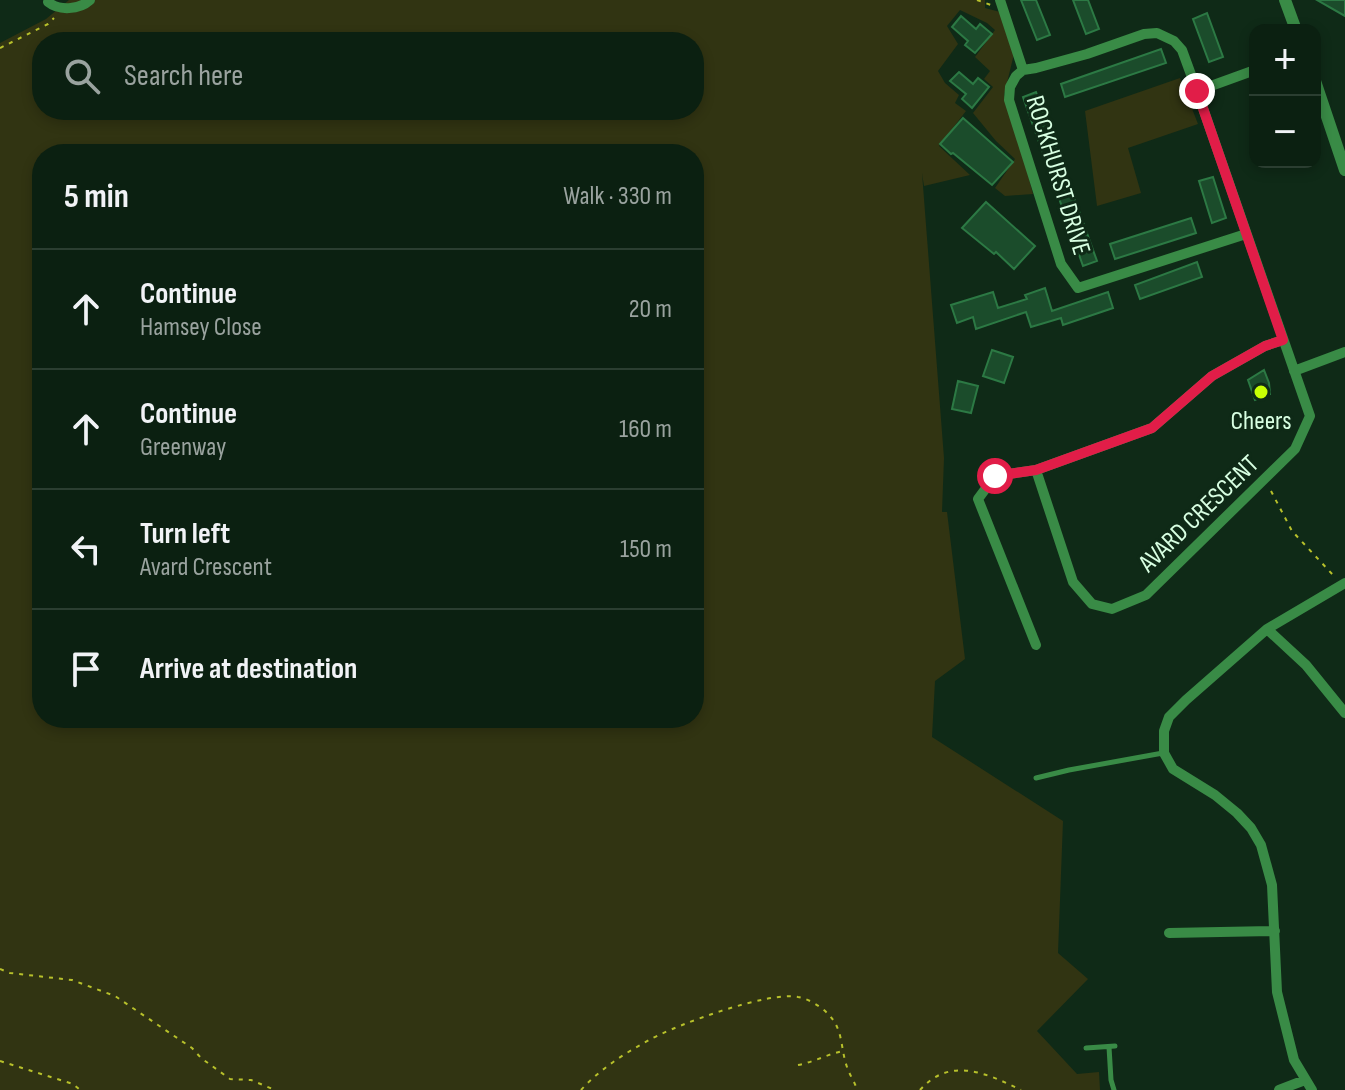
<!DOCTYPE html>
<html lang="en">
<head>
<meta charset="utf-8">
<style>
	:root { --surface:#0b2011; --page:#14281a; --text:#f1f3f6; --muted:#9aa39f; --line:#2b3e31 }
	body { margin:0; font-family:"Sofia Sans Condensed",sans-serif; background:var(--page); color:var(--text) }
	.controls { position:absolute; right:24px; top:24px; display:grid; overflow:hidden; border-radius:16px; box-shadow:0 4px 12px #0003 }
	.controls button { width:72px; height:72px; display:grid; place-items:center; padding:0; border:0; border-bottom:2px solid var(--line); background:var(--surface); color:var(--text); font:40px sans-serif }
	.stop { position:absolute; width:24px; height:24px; margin:-18px; border:6px solid #e11d48; border-radius:50%; background:#fff }
	.stop.end { background:#e11d48; border-color:#fff; box-shadow:0 2px 8px #0008 }
	.list { margin:0; padding:0; list-style:none }
	h2 { display:flex; justify-content:space-between; align-items:center; height:104px; margin:0; padding:0 32px; font-size:34px }
	h2 small { font-size:26px; font-weight:400; color:var(--muted) }
	.list li { display:grid; grid-template-columns:52px 1fr auto; gap:24px; align-items:center; box-sizing:border-box; height:120px; padding:0 32px; border-top:2px solid var(--line) }
	.list b { display:block; font-size:30px; white-space:nowrap }
	.list p { margin:0; font-size:26px; white-space:nowrap; color:var(--muted) }
	.list em { font-size:26px; font-style:normal; color:var(--muted) }
	.icon { flex:none; width:44px; height:44px; fill:none; stroke:currentColor; stroke-width:2; stroke-linecap:round; stroke-linejoin:round }
	.map { position:relative; flex:none; width:1345px; height:1090px; overflow:hidden }
	.search { position:absolute; background:var(--surface); box-shadow:0 4px 12px #0003; left:32px; top:32px; width:672px; height:88px; display:flex; align-items:center; gap:20px; box-sizing:border-box; padding:0 28px; border-radius:32px; color:var(--muted); font-size:30px }
	.panel { position:absolute; background:var(--surface); box-shadow:0 4px 12px #0003; left:32px; top:144px; width:672px; height:584px; border-radius:32px }
	.map>svg:first-child { display:block }
</style>
</head>
<body>
<div class="map">
<svg width="1345" height="1090" viewBox="0 0 1345 1090">
	<rect width="100%" height="100%" fill="#0f2a17"/>
	<path fill="#313412" fill-rule="evenodd" d="M69,0H985V8L1000,12L1014,54L1004,95L1013,119L1033,194L1005,196L995,188L1015,159L996,141L973,113L993,87L984,79L990,71L975,57L995,30L987,23L960,10L947,26L958,44L938,71L945,83L959,95L955,103L966,111L939,146L970,175L924,186L922,173L944,458L942,512H947L965,659L935,681L932,737L1063,821L1058,953L1088,979L1037,1031L1077,1074L1099,1072L1100,1090H0V43L46,19ZM42,42H694V110H42ZM42,154H694V718H42Z
		M1180,78L1198,124L1128,148L1141,193L1097,206L1085,111Z"/>
	<path fill="#1b4c2b" stroke="#2c7944" stroke-width="2" d="M1021,0H1036L1050,35L1037,40Z
		M1073,0H1088L1099,29L1086,34Z
		M1317,0H1345V16Z
		M1207,13L1223,57L1209,62L1193,19Z
		M961,16L976,29L980,24L992,34L975,53L965,45L968,41L952,27Z
		M1161,49L1166,63L1065,97L1061,84Z
		M959,72L973,84L978,78L989,87L972,108L962,99L966,94L950,81Z
		M1036,92L1097,261L1083,266L1023,97Z
		M963,118L1013,162L992,185L953,153L951,154L940,144Z
		M1213,177L1226,218L1212,223L1199,181Z
		M986,202L1035,246L1014,269L996,252L994,254L962,228Z
		M1191,218L1196,233L1115,259L1110,244Z
		M1197,262L1202,277L1140,299L1135,285Z
		M1045,288L1052,311L1108,292L1113,308L1063,325L1061,318L1031,327L1026,312L976,329L973,317L957,323L951,305L993,292L998,308L1027,299L1025,295Z
		M992,350L1013,357L1004,383L983,376Z
		M1264,370L1269,383L1270,394L1255,400L1248,380Z
		M958,381L978,386L971,413L952,409Z"/>
	<g fill="none" stroke-linecap="round" stroke-linejoin="round">
		<path stroke="#b7c02b" stroke-width="2" stroke-dasharray="4 6" stroke-linecap="butt" d="M977,0L991,5
			M0,48L48,24L54,18
			M1271,491L1292,531L1333,575
			M0,969L10,973L72,980L115,996L192,1048L201,1058L230,1079L251,1080L275,1090
			M0,1061L73,1084L80,1090
			M798,1065C814,1062 828,1054 843,1051
			M581,1090C600,1069 625,1053 651,1039C679,1024 768,991 798,997C806,998 814,1003 820,1007C845,1025 839,1044 847,1067C850,1076 855,1082 857,1090
			M920,1090C950,1056 986,1073 1021,1090"/>
		<path stroke="#398b46" stroke-width="5" d="M1036,778L1069,770L1163,753
			M1109,1047L1111,1080L1114,1090
			M1086,1048L1115,1046"/>
		<path stroke="#398b46" stroke-width="10" d="M1000,0L1023,70
			M48,2C59,11 79,10 90,0
			M1197,91L1255,70
			M1294,371L1345,352
			M1036,470L1073,582L1092,604L1112,609L1146,595L1295,449L1310,416L1197,91L1182,50L1174,41L1157,33L1144,34L1087,54L1036,68L1023,70L1016,76L1010,87L1009,100L1061,264L1078,288L1246,234
			M1267,629L1306,665L1345,713
			M1036,645L978,499L995,476L1036,470L1152,428L1212,376L1265,346L1283,340
			M1169,933L1275,931
			M1279,1090L1305,1080
			M1312,1090L1294,1060L1277,992L1272,885L1261,845L1251,828L1237,813L1215,795L1173,769L1164,753V731L1169,717L1186,700L1267,629L1345,583"/>
		<path stroke="#398b46" stroke-width="12" d="M1285,0L1296,30
			M1315,81L1345,170"/>
	</g>
	<g fill="none" stroke-linecap="round" stroke-linejoin="round">
		<path stroke="#e11d48" stroke-width="10" d="M995,476L1036,470L1152,428L1212,376L1265,346L1283,340L1197,91"/>
	</g>
	<circle fill="#c8ff04" stroke="#0f2a17" stroke-width="3" cx="1261" cy="392" r="8"/>
	<g text-anchor="middle" stroke-width="6" stroke-linejoin="round" paint-order="stroke">
		<g font-size="26" fill="#d8ffe2" stroke="#0f2a17">
			<text transform="translate(1059 175) rotate(73)" y="9">ROCKHURST DRIVE</text>
			<text transform="translate(1198 513) rotate(-44)" y="9">AVARD CRESCENT</text>
		</g>
		<g font-size="26" fill="#d8ffe2" stroke="#0f2a17">
			<text x="1261" y="429">Cheers</text>
		</g>
	</g>
</svg>
<div class="controls">
<button>+</button>
<button>−</button>
</div>
<div class="stop" style="left:995px;top:476px"></div>
<div class="stop end" style="left:1197px;top:91px"></div>
<div class="search"><svg class="icon" aria-label="search" viewBox="0 0 24 24"><circle cx="10" cy="10" r="6"/><path d="M15 15l6 6"/></svg>Search here</div>
<section class="panel">
<h2>5 min<small>Walk · 330 m</small></h2>
<ul class="list">
<li><svg class="icon" aria-label="ahead" viewBox="0 0 24 24"><path d="M12 20V5M6 11l6-6 6 6"/></svg><div><b>Continue</b><p>Hamsey Close</p></div><em>20 m</em></li>
<li><svg class="icon" aria-label="ahead" viewBox="0 0 24 24"><path d="M12 20V5M6 11l6-6 6 6"/></svg><div><b>Continue</b><p>Greenway</p></div><em>160 m</em></li>
<li><svg class="icon" aria-label="left" viewBox="0 0 24 24"><path d="M17 20v-9H6M10 6l-5 5 5 5"/></svg><div><b>Turn left</b><p>Avard Crescent</p></div><em>150 m</em></li>
<li><svg class="icon" aria-label="arrive" viewBox="0 0 24 24"><path d="M6 21V4h12l-3 4 3 4H6"/></svg><div><b>Arrive at destination</b></div></li>
</ul>
</section>
</div>
</body>
</html>
